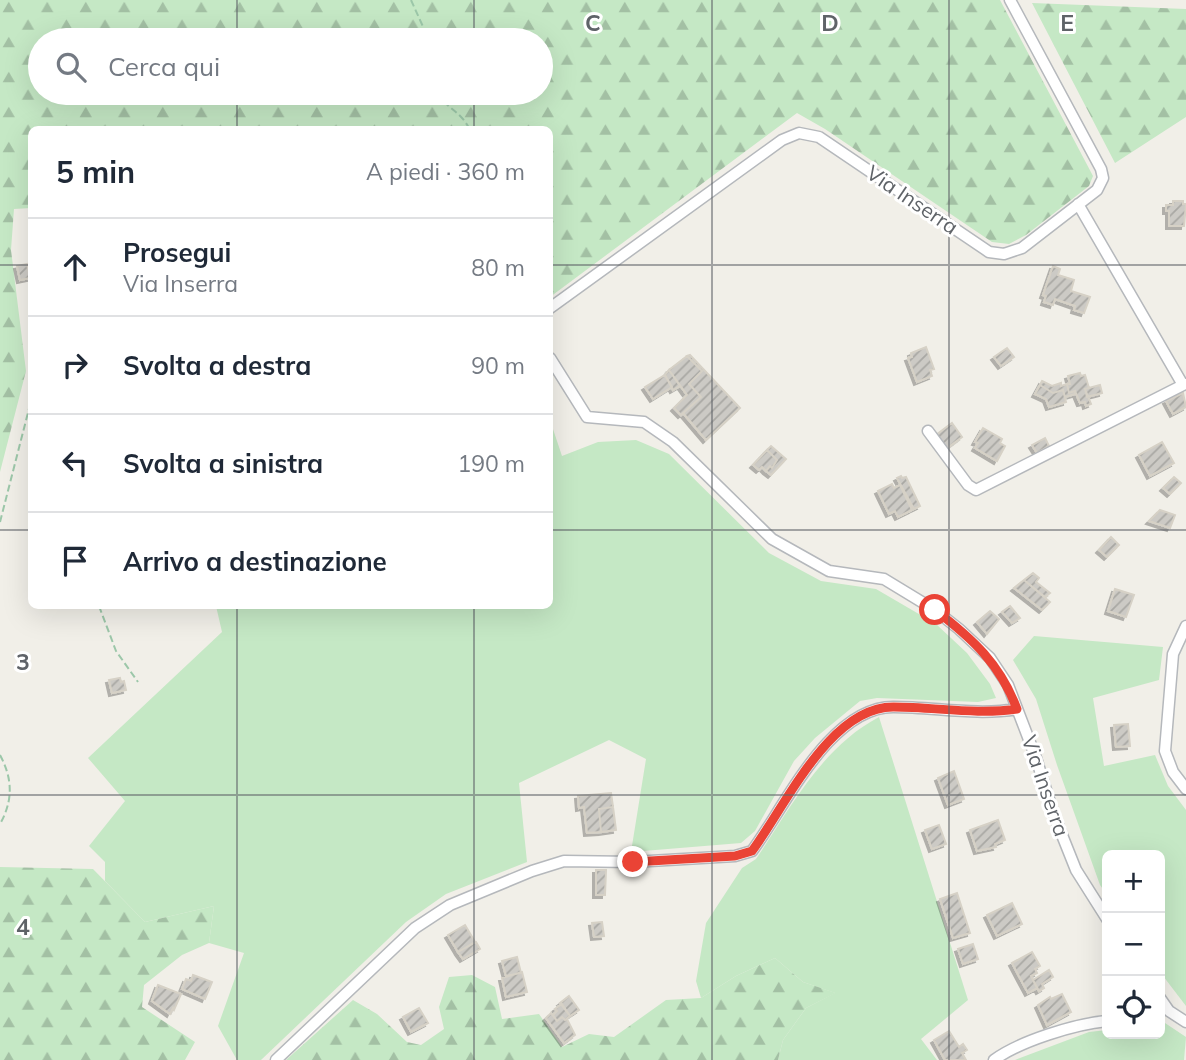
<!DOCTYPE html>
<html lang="it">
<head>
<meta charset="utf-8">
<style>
	:root { --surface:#fff; --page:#f2f2f3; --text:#1f2937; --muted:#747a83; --line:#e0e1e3 }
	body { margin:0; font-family:Mulish,sans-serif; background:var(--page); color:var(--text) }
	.controls { position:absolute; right:21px; bottom:21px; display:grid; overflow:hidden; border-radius:10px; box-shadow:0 7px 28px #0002 }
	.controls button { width:63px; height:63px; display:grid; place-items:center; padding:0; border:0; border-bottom:2px solid var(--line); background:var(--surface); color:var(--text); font:35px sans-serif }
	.stop { position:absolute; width:21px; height:21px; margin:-16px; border:5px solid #ea4335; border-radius:50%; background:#fff }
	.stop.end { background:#ea4335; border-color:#fff; box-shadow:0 2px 7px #0008 }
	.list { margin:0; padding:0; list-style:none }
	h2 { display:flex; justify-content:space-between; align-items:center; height:91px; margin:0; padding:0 28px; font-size:30px }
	h2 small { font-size:23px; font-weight:400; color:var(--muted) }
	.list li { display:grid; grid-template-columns:46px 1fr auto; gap:21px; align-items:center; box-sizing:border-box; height:98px; padding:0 28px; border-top:2px solid var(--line) }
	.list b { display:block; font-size:26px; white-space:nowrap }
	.list p { margin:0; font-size:23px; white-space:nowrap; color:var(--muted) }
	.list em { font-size:23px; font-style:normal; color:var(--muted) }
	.icon { flex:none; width:38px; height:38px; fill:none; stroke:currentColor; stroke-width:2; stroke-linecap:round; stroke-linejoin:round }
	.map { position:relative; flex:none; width:1186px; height:1060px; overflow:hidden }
	.search { position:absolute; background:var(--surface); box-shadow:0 7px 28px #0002; left:28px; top:28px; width:525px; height:77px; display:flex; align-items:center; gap:18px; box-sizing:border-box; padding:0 24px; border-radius:38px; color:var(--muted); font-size:26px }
	.panel { position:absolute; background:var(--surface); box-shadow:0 7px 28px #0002; left:28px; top:126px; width:525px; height:483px; border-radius:10px }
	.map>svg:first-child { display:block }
</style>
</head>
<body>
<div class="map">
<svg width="1186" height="1060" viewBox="0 0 1186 1060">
	<defs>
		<pattern id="forest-firs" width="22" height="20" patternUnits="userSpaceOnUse" patternTransform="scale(1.75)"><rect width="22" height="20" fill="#c5e8c5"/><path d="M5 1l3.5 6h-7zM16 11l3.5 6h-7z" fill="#a3c0a4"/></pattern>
		<pattern id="building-hatch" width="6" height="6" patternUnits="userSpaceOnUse" patternTransform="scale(1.75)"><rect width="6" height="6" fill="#cccac5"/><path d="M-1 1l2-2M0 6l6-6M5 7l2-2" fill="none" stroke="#a9a8a4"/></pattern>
		<filter id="shadow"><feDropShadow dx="-3" dy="3" stdDeviation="0" flood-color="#0004"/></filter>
	</defs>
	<rect width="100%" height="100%" fill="#f1efe8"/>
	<path fill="#c5e8c5" d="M550,420L562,456L598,442L636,440L669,454L769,553L821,581L876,589L936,624L967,653L990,684L996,698L978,702L877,698L860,701L815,738L794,761L755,831L741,843L631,852L646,759L609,740L519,783L527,862L446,894L406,922L261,1060H237L218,1026L244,953L209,943L214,906L145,922L105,881V862L89,846L125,801L88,758L222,632L216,606H550Z
		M1034,636L1163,647L1159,680L1093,698L1104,766L1155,755L1168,786L1186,810V1006L1160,972V855H1107V895L1100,885L1057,765L1036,699L1013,660Z
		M879,717L968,1000L921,1039L937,1060H778L783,1040L806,1008L835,993L803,982L775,958L736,976L701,998L696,981L706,923L742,868L756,859C791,807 822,747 879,717Z
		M1165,1023L1186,1037L1184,1060H1015L1089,1032L1107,1030V1034H1160V1024Z"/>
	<path fill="url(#forest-firs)" fill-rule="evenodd" d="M0,0H1000L1093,176L1089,186L1026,235L1009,244L992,242L825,129L797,113L550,297V130H32L31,208L14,209L11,250L26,371L0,472ZM541,40V93H40V40Z
		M1032,3L1186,9V117L1115,163Z
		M0,867L93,869L145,922L214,906L209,943L182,955L144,985L142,1007L195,1042L185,1060H0Z
		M775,958L803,982L836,993L806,1008L783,1040L778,1060H286L353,1000L377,1014L407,1042L421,1045L444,1029L439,1007L449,977L472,975L495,987L502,1019L539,1014L562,1047L589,1034L614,1037L666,1000L701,998L736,976Z"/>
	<path fill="url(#building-hatch)" stroke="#d6d1c6" stroke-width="2" filter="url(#shadow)" d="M1173,201H1183V204H1186L1184,226H1169V211H1166V205H1173Z
		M27,264L30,278L20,280L17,266Z
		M1053,266L1060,269L1058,275L1074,280L1071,291L1090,297L1084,313L1074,310L1075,306L1055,299L1053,305L1044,302L1046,296L1043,295Z
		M926,347L934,369L930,370L932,376L917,382L908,358L912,357L911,353Z
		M1007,348L1014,357L1001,366L994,357Z
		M690,355L740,408L706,440L683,413L701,397L689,384L702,371L687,356Z
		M687,356L702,371L689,384L701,397L681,415L674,408L687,395L669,370Z
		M669,370L680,386L673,390L665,375Z
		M1080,373L1081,376L1085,375L1089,388L1085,389L1091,404L1086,406L1085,402L1080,403L1075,391L1069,393L1067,384H1070L1068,376Z
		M665,375L672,387L653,399L645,387Z
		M1042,381L1052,386L1061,383V386L1067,384L1069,393L1075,391V394L1065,397L1063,390L1053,393L1040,385Z
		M1040,385L1053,393L1063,390L1066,402L1049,407L1046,399L1035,394Z
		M1100,385L1102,393L1087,397L1085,389Z
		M1183,393L1186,407L1173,414L1166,401Z
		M952,423L962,437L946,449L936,435Z
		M983,428L1002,439L1000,443L1005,446L997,461L975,448L978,443L975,442Z
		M1045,438L1049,446L1037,453L1032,445Z
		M1162,442L1174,463L1150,476L1139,455Z
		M771,446L786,459L771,475L766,471L770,466L772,468L777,460L767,450Z
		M767,450L777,460L772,468L770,466L766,471L762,467L759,470L753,465Z
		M901,476L902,478L906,477L920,506L914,509L897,478Z
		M1174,477L1181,483L1170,494L1163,488Z
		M892,484L894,488L900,485L912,510L898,517L895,511L889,514L878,491Z
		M1160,510L1175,515L1170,528L1149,521Z
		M1111,537L1119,545L1107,557L1099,550Z
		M1033,573L1039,578L1036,582L1050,593L1045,597L1024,580Z
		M1024,580L1050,602L1042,610L1014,588Z
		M1115,589L1134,595L1126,617L1108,611Z
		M1010,606L1020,618L1012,623L1002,612Z
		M990,611L999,619L987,634L977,622Z
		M120,678L121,682L124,681L126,690L112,693L109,680Z
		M1128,724L1130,746L1116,747L1114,725Z
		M954,771L964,799L948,805L938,778Z
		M611,793L613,807L599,809L601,832L587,833L584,807L579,808L578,796Z
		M613,807L616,830L601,832L599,809Z
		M998,820L1005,840L995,844L996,847L977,851L970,830Z
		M939,825L946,844L932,849L925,830Z
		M596,870H606L605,895H596Z
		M957,893L970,933L953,938L940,899Z
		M1012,903L1022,924L997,936L987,915Z
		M602,922L604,936L594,937L592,923Z
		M465,925L475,942L458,952L448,935Z
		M476,942L480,949L463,959L458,952Z
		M973,944L978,959L963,964L958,949Z
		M1032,952L1040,966L1035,969L1037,973L1031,976L1037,988L1028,993L1012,963Z
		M517,957L521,973L506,976L502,961Z
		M1049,970L1053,977L1042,984L1044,988L1039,991L1033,980Z
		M522,972L527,992L506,997L502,978Z
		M193,975L212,982L205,999L182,989L186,979L191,981Z
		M158,985L181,994L174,1010L173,1008L170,1014L152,1001Z
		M1062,994L1071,1012L1047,1025L1038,1005L1050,997L1051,999Z
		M569,996L579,1010L570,1016L560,1003Z
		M562,1004L570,1016L565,1020L562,1017L557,1021L553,1015L557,1011L555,1009Z
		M419,1008L428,1023L411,1032L403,1017Z
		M551,1013L557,1021L562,1017L565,1020L567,1019L575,1035L564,1043L546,1018Z
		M949,1031L959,1047L963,1044L967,1050L962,1053L966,1060H945L934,1040Z"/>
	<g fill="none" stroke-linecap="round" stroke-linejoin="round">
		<defs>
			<path id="street" d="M1078,204L1183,385L1186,384
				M550,308L782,140L799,133L819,137L989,252L1004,254L1022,248L1097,190L1103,178L1101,169L1010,0
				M550,358L587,417L644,422L673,442L772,539L829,571L884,579L935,610L959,629L990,658L1008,685L1036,758L1054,815L1076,870L1107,919
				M928,431L968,485L976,490L1183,385
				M1186,626L1173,654L1165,751L1173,772L1186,789
				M1160,998L1169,1011L1186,1022
				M276,1060L415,928L450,905L532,871L564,861L633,862L735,856L752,851C785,807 830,706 894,707C935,707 976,716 1017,709
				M994,1060C1020,1041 1075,1024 1107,1021"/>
		</defs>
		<use href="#street" stroke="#b5b8bc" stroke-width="13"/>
		<path stroke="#9cc7a9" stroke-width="2" stroke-dasharray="7 3.5" stroke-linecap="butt" d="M411,0L429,40
			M437,93C446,108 461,111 470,130
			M0,522L32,397
			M99,606L116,651L138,682
			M0,755C13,779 13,801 0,824"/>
		<use href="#street" stroke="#fff" stroke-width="10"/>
	</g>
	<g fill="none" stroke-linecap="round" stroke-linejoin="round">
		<path stroke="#ea4335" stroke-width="9" d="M633,862L735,856L752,851C785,807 830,706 894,707C935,707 976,715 1017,709C1000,664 973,639 935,610"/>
	</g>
	<path fill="none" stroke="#5f6368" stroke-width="2" stroke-opacity="0.55" d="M237,0V40M474,0V40M712,0V1060M949,0V1060M237,93V130M474,93V130M0,265H32M550,265H1186M0,530H32M550,530H1186M237,606V1060M474,606V1060M0,795H1186"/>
	<g text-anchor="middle" stroke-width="6" stroke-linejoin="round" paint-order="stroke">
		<g font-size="21" fill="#5f6368" stroke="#fff">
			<text transform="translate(912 200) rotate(34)" y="7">Via Inserra</text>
			<text transform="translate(1045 786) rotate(71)" y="7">Via Inserra</text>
		</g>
	</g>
	<g font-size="23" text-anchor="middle" font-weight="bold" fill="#5f6368" stroke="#fff" stroke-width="6" stroke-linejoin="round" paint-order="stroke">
		<text x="593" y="31">C</text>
		<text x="830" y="31">D</text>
		<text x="1067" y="31">E</text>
		<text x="23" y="670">3</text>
		<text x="23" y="935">4</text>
	</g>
</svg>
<div class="controls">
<button>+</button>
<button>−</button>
<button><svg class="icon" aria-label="locate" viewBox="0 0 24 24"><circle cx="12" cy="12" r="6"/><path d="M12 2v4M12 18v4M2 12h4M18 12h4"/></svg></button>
</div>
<div class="stop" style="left:935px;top:610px"></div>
<div class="stop end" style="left:633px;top:862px"></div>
<div class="search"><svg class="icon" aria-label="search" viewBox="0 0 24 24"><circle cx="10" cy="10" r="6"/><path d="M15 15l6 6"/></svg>Cerca qui</div>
<section class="panel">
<h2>5 min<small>A piedi · 360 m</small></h2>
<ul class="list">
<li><svg class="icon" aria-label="ahead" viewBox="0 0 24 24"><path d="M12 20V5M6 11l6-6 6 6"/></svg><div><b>Prosegui</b><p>Via Inserra</p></div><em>80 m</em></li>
<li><svg class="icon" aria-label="right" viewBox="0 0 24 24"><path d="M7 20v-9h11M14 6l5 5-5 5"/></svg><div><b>Svolta a destra</b></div><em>90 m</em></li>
<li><svg class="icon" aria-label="left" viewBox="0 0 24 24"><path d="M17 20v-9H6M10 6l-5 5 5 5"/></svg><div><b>Svolta a sinistra</b></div><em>190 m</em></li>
<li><svg class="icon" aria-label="arrive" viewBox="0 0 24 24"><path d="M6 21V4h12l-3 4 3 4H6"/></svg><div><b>Arrivo a destinazione</b></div></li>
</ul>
</section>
</div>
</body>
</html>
